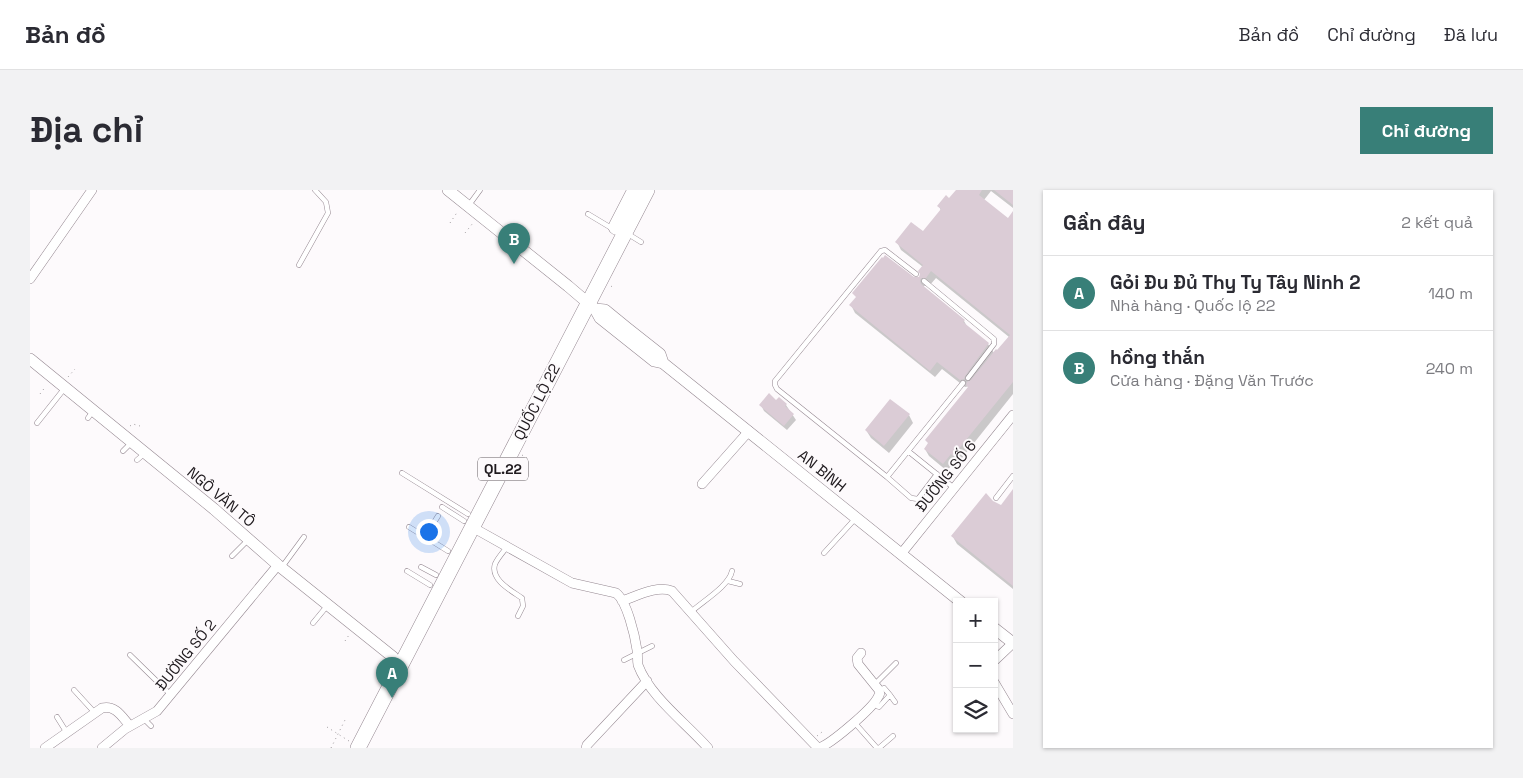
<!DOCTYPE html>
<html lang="vi">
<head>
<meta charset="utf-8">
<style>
	:root { --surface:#fff; --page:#f2f2f3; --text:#2b2b33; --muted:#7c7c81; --line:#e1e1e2; --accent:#387f78 }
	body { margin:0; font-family:"Space Grotesk",sans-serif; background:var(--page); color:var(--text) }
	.controls { position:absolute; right:15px; bottom:15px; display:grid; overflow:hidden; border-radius:0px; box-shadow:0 1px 4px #0004 }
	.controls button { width:45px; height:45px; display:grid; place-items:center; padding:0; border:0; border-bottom:1px solid var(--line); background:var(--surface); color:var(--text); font:25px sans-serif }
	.you { position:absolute; left:398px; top:341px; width:18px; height:18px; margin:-12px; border:4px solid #fff; border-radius:50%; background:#1a73e8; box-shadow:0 0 0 8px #1a73e833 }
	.badge { display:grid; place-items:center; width:32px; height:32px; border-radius:50%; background:var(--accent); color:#fff; font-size:16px; font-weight:700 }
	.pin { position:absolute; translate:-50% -41px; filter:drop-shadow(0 1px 2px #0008) }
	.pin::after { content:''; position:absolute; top:26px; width:18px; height:15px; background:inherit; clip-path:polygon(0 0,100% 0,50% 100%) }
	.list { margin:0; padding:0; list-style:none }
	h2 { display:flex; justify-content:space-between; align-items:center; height:65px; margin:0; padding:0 20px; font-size:21px }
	h2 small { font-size:16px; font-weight:400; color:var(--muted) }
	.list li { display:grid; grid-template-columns:32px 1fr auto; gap:15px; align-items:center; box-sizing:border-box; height:75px; padding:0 20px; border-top:1px solid var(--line) }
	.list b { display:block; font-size:19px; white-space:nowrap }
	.list p { margin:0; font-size:16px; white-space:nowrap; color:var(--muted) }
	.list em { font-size:16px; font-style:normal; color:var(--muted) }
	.icon { flex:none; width:28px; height:28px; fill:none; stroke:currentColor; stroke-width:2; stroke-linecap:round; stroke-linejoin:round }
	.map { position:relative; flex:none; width:983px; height:558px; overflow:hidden; border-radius:0px }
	header { display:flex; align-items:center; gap:30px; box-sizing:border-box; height:70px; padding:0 25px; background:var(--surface); border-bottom:1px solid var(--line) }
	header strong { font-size:24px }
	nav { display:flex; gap:28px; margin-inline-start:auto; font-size:18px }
	.intro { display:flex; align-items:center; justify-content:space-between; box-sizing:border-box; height:120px; padding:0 30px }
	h1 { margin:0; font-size:35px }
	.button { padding:12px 22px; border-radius:0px; background:var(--accent); color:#fff; font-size:18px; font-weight:700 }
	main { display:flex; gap:30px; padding:0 30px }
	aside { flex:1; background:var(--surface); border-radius:0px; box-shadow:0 1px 4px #0004 }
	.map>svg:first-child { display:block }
</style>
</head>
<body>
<header>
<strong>Bản đồ</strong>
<nav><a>Bản đồ</a><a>Chỉ đường</a><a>Đã lưu</a></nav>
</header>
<div class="intro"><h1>Địa chỉ</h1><a class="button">Chỉ đường</a></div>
<main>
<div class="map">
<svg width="983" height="558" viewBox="0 0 983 558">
	<rect width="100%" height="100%" fill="#fdfafc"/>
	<path fill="#0003" fill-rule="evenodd" d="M927,0H983V18L961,1L954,10L978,30L983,23V204L928,273L925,271L917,281L899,266L895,259L940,196L935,197L912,179L905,187L825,123L821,115L827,108L824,103L853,69L883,88H890L893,77L871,60L867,52L893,43L911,21L909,16L919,10ZM906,88L979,147L968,162L964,163L958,154L938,138L934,131L894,98V96L900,95Z
		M747,211L756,215L766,230L757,240L734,221L731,215Z
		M879,225L883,233L859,263L841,248L836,240Z
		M981,304L983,306V399L927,354L923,347L962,312L971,317Z"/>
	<path fill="#dbccd6" d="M926,0H952L949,5L978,28L983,21V192L923,266L921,264L913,274L894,259L898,253L895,250L938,197L936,195L937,192L941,190L966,159L967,160L980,145L901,81L896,88H891L890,91L891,94L935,130L933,132L959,153L935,186L934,189L930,190L907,172L900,181L819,115L826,107L822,103L852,67L853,68L855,65L884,87H889L890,84L888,81L893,75L865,52L881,32L893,41L911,19L907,16L916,5L919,8Z
		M964,0H983V15Z
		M739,203L746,210L749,207L757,214L755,216L764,224L754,236L729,215Z
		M860,209L880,224L854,256L835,240Z
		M983,299V396L921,346L956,303L963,311L971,315Z"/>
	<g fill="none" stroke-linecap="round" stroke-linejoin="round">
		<defs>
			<path id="lane" d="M439,15L450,0
				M558,24L583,39
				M598,44L611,52
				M269,75L298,23L296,12L285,0
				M894,91L964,149V154L938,188
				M58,228L63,221
				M7,233L34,199
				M93,261L101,253
				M878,261L857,287L747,199L745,195V191L851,61L855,60L886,84
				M107,270L114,264
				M372,283L438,324
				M857,287L881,308L888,309L907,284
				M924,298L878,261L933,193
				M966,308L983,286
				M412,317L434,331
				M379,337L418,361
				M395,347L408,326
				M477,357C473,362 467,369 465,374C460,390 482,401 492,408L493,416L488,426
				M794,363L825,329
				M202,366L218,350
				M252,377L274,347
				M391,377L406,385
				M377,381L400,395
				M698,391L710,394
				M661,422C673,411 699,396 702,381
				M283,433L297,416
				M100,465L141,505
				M594,470L622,456
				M845,494L866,473
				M44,500L65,523
				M860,505L865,512
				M844,514L849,517L860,505L854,498
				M27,527L37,543
				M114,529L121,536
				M824,532L847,558H849L863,546"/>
			<path id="street" d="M0,89L62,0
				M672,294L719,241
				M442,337L542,393L586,403C597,411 605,446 607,460C608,465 607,470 608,475C620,507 656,533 678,558
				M871,364L983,225
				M592,411C607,406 627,395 642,401L704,471L788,558C799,556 843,518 848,507C850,504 850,504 849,500L828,474L827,468L831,463
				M964,471L983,453
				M964,492L983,524
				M15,558L72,518C86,515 92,527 100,536
				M72,558L95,539L127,521L248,375
				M556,558L557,555L617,491"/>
			<path id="secondary" d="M418,0L538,96L565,119L570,128L624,171L633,173L931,412
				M565,119L575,120L597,138L630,164L633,173
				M0,169L184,319L248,375L363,467
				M964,438L983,453"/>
			<path id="highway" d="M586,37L605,0
				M328,558L617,0"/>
		</defs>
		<use href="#lane" stroke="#958891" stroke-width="5.5"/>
		<use href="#street" stroke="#958891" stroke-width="10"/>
		<use href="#secondary" stroke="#958891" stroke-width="12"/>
		<use href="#highway" stroke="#958891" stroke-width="16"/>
		<path stroke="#9d999c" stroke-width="1" stroke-dasharray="1 4" stroke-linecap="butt" d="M420,33L428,21
			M435,43L443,33
			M581,96L585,99
			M38,187L45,179
			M10,204L16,196
			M100,236L103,234L110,236
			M492,265L497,268
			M201,317L206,324
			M315,451L319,445
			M297,537L319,551
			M787,546L792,542
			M301,558L316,528"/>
		<use href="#lane" stroke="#fff" stroke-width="4.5"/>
		<use href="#street" stroke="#fff" stroke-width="9"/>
		<use href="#secondary" stroke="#fff" stroke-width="11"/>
		<use href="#highway" stroke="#fff" stroke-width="15"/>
	</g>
	<g text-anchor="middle" stroke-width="4" stroke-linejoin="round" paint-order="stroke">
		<rect fill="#fdfafc" stroke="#625d61" stroke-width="1" x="448" y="267.5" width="50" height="23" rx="4"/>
		<g font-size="14" font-weight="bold" fill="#1f1a1e">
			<text x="473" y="284">QL.22</text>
		</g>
		<g font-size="15" fill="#1f1a1e" stroke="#fdfafc">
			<text transform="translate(507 212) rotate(-63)" y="5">QUỐC LỘ 22</text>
			<text transform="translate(792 281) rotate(39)" y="5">AN BÌNH</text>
			<text transform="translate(916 286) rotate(-51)" y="5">ĐƯỜNG SỐ 6</text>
			<text transform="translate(191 307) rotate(40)" y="5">NGÔ VĂN TÔ</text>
			<text transform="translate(156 465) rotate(-51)" y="5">ĐƯỜNG SỐ 2</text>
		</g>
	</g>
</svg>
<div class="controls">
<button>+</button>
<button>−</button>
<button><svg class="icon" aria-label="layers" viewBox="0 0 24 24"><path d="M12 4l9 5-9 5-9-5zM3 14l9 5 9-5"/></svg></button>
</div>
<div class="you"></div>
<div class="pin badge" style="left:362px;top:508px">A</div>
<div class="pin badge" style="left:484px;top:74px">B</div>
</div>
<aside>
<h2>Gần đây<small>2 kết quả</small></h2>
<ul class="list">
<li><span class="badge">A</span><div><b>Gỏi Đu Đủ Thy Ty Tây Ninh 2</b><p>Nhà hàng · Quốc lộ 22</p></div><em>140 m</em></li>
<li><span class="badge">B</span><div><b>hồng thắn</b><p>Cửa hàng · Đặng Văn Trước</p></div><em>240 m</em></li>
</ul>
</aside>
</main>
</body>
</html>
